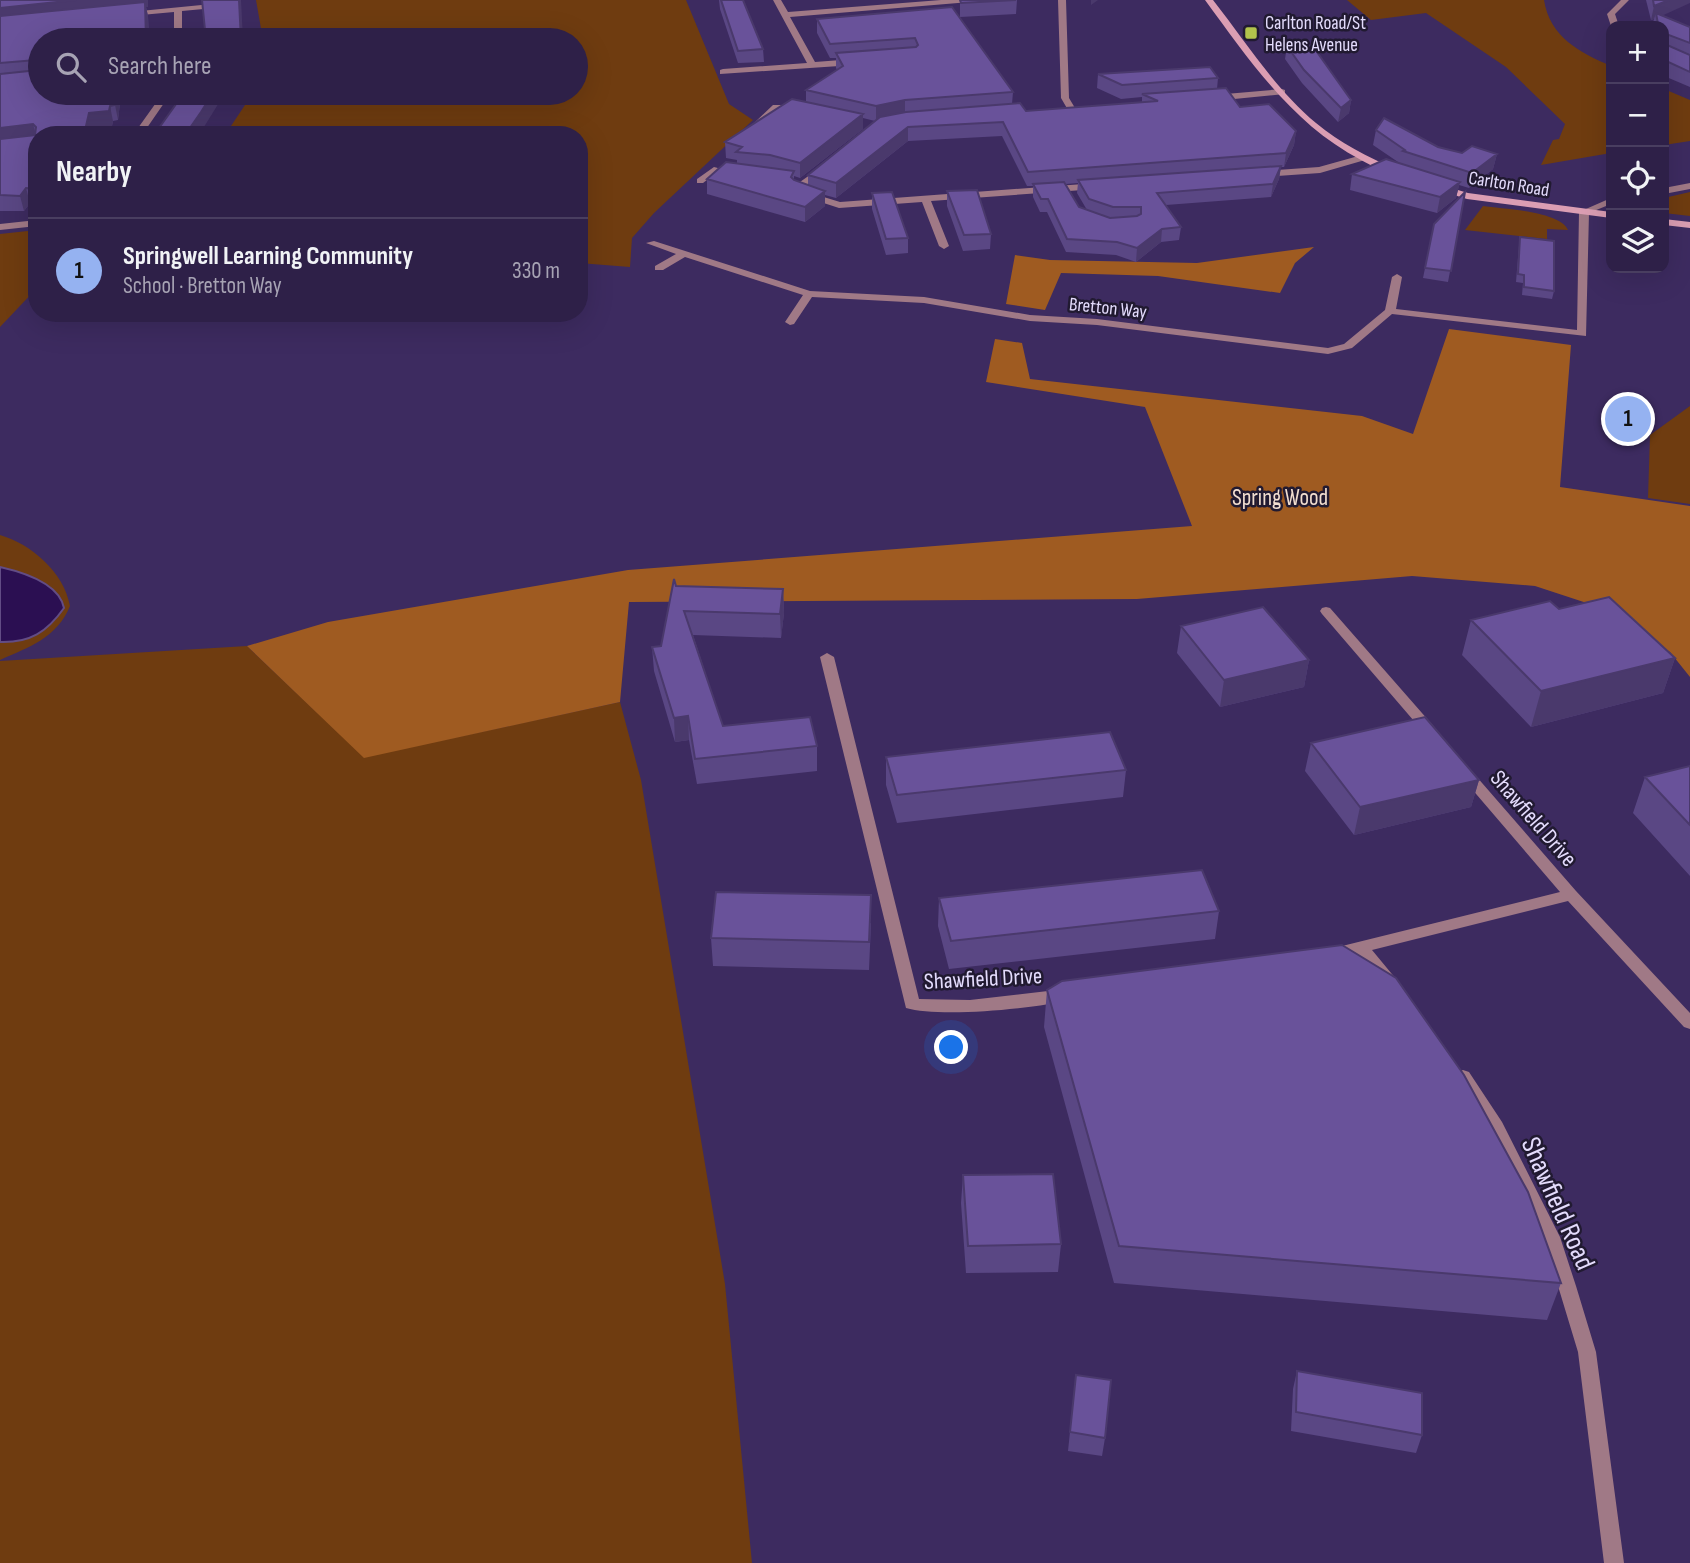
<!DOCTYPE html>
<html lang="en">
<head>
<meta charset="utf-8">
<style>
	:root { --surface:#2e2048; --page:#36284f; --text:#f1f3f6; --muted:#a7a3b4; --line:#493e60; --accent:#95b2f1 }
	body { margin:0; font-family:"Sofia Sans Condensed",sans-serif; background:var(--page); color:var(--text) }
	.controls { position:absolute; right:21px; top:21px; display:grid; overflow:hidden; border-radius:14px; box-shadow:0 7px 28px #0002 }
	.controls button { width:63px; height:63px; display:grid; place-items:center; padding:0; border:0; border-bottom:2px solid var(--line); background:var(--surface); color:var(--text); font:35px sans-serif }
	.you { position:absolute; left:952px; top:1048px; width:24px; height:24px; margin:-18px; border:5px solid #fff; border-radius:50%; background:#1a73e8; box-shadow:0 0 0 10px #1a73e833 }
	.badge { display:grid; place-items:center; width:46px; height:46px; border-radius:50%; background:var(--accent); color:#111; font-size:23px; font-weight:700 }
	.pin { position:absolute; translate:-50% -50%; border:4px solid #fff; box-shadow:0 2px 7px #0006 }
	.list { margin:0; padding:0; list-style:none }
	h2 { display:flex; justify-content:space-between; align-items:center; height:91px; margin:0; padding:0 28px; font-size:30px }
	h2 small { font-size:23px; font-weight:400; color:var(--muted) }
	.list li { display:grid; grid-template-columns:46px 1fr auto; gap:21px; align-items:center; box-sizing:border-box; height:105px; padding:0 28px; border-top:2px solid var(--line) }
	.list b { display:block; font-size:26px; white-space:nowrap }
	.list p { margin:0; font-size:23px; white-space:nowrap; color:var(--muted) }
	.list em { font-size:23px; font-style:normal; color:var(--muted) }
	.icon { flex:none; width:38px; height:38px; fill:none; stroke:currentColor; stroke-width:2; stroke-linecap:round; stroke-linejoin:round }
	.map { position:relative; flex:none; width:1690px; height:1563px; overflow:hidden }
	.search { position:absolute; background:var(--surface); box-shadow:0 7px 28px #0002; left:28px; top:28px; width:560px; height:77px; display:flex; align-items:center; gap:18px; box-sizing:border-box; padding:0 24px; border-radius:38px; color:var(--muted); font-size:26px }
	.panel { position:absolute; background:var(--surface); box-shadow:0 7px 28px #0002; left:28px; top:126px; width:560px; height:196px; border-radius:28px }
	.map>svg:first-child { display:block }
</style>
</head>
<body>
<div class="map">
<svg width="1690" height="1563" viewBox="0 0 1690 1563">
	<rect width="100%" height="100%" fill="#3d2b60"/>
	<path fill="#6f3c10" d="M256,0H686L729,104L753,120L654,213L632,238L630,267L579,263V135H225L253,93H576V40H263Z
		M1347,0H1544C1550,37 1579,52 1611,66V153L1541,165L1553,140L1559,139L1565,124L1506,67L1426,13L1371,20Z
		M1664,89L1690,100V141L1664,145Z
		M1690,192V216L1664,213V198Z
		M1483,206C1503,209 1560,211 1568,230L1547,229V239L1465,230Z
		M37,230V288L0,327V234Z
		M1690,406V504L1648,498L1650,435Z
		M0,535C31,544 64,572 70,606C57,638 29,647 0,660Z
		M247,646L364,757L620,702L641,780L725,1284L752,1563H0V661Z"/>
	<path fill="#9f5b21" d="M1314,247L1295,263L1280,293L1158,276L1061,273L1045,310L1006,304L1015,255L1050,260L1197,263Z
		M1449,329L1571,345L1560,487L1690,506V677L1670,652L1605,609L1535,586L1412,576L1137,599L629,602L620,702L364,758L247,646L328,622L628,570L1192,526L1145,407L986,382L995,339L1022,343L1030,379L1362,416L1413,434Z"/>
	<path fill="#2b0f52" stroke="#624c85" stroke-width="2" d="M0,567C22,572 59,583 64,608C47,632 30,643 0,642Z"/>
	<g fill="none" stroke-linecap="round" stroke-linejoin="round">
		<path fill="#a07986" fill-rule="evenodd" d="M773,0H781L788,12L941,0H974L970,2L790,17L815,62L854,59L858,62L854,65L720,74V70L723,69L807,63Z
			M1058,0H1066L1069,98L1075,108L1071,111L1068,110L1061,98Z
			M1621,0H1629L1615,14L1619,26H1611L1607,14Z
			M222,3L226,5L225,7L182,11V40H174V12L130,16L126,14L130,12Z
			M1282,89L1285,90V94L1214,101L1210,98L1214,95Z
			M163,93H171L142,135H133Z
			M773,105H796L800,108L796,111L778,110L758,129H752V125Z
			M1362,155L1367,158L1365,160L1320,173L1264,177L1259,174L1264,171L1319,167Z
			M714,167L737,173L732,176L716,173L703,183H697V179Z
			M821,167L824,168V172L807,185L804,191L840,202L1097,183L1102,186L1097,189L931,201L949,246L944,249L939,246L922,202L839,208L796,194L794,192L800,182Z
			M1690,183V189L1664,194V188Z
			M1611,198V204L1589,213L1586,336L1392,314L1352,348L1328,354L1097,325L1030,321L924,303L812,297L794,324L790,325L785,322L803,295L685,257L663,270H655V266L676,254L646,243L654,241L810,291L924,297L1030,315L1097,319L1328,348L1344,344L1385,310L1392,277L1397,274L1402,277L1396,309L1577,330L1579,212Z
			M37,220V226L0,230V224Z
			M1326,607L1330,608L1436,729L1438,732L1436,735H1426L1322,614L1320,611L1322,608Z
			M827,653L834,657L919,999L970,1000L1065,989L1071,991L1073,995L1071,999C1038,1009 939,1018 906,1008L820,657Z
			M1464,766L1469,768L1576,891L1690,1013V1029L1684,1027L1568,901L1372,950L1396,979L1393,983H1383L1357,954L1334,960L1329,958L1326,954L1329,950L1334,948L1560,892L1459,774L1457,771L1459,768Z
			M1463,1070L1469,1072L1502,1122L1560,1237L1576,1286L1596,1352L1624,1563H1604L1578,1352L1558,1286L1542,1237L1487,1126L1455,1076L1457,1072Z"/>
		<path fill="#db9eb3" fill-rule="evenodd" d="M1205,0H1213C1246,42 1275,89 1316,123C1340,143 1368,157 1395,169V173C1384,174 1371,165 1361,160C1292,124 1250,61 1205,0Z
			M1441,185L1468,193L1611,212V218L1467,199L1438,190V186Z
			M1664,219L1690,222V228L1664,225Z"/>
	</g>
	<path fill="#5a4784" fill-rule="evenodd" d="M0,0L148,7H146L148,16L149,40H40L138,93L121,95L118,120L113,121L112,126L93,128L91,135H37V204L30,203L24,211H0Z
		M719,0H743L763,49L764,62L738,63L720,9Z
		M960,0H1017L1016,14L960,17Z
		M1646,0H1690L1662,15L1690,27V87L1664,76V26H1652L1654,19L1651,20Z
		M952,7L1013,92L1012,104L1026,111L1142,103V97L1121,99L1097,88L1098,74L1218,78L1217,89L1240,107L1296,131L1294,145L1284,167H1281L1279,179L1271,197L1166,205L1181,227L1179,240L1161,242L1136,262L1116,255L1066,252L1047,212H1040L1033,197V186H1027L1002,136L908,141L836,198L825,195V206L805,222L707,194V179L737,163V160L726,158L725,142L806,102V90L837,70L836,68V58H830L817,33V19ZM863,118L875,121L808,175V185L794,180V176L800,178L863,129ZM1078,183L1077,193L1087,210L1079,207L1066,184Z
		M1610,37H1611V53L1607,51Z
		M1287,46L1351,100L1349,113L1338,122L1302,83L1285,59Z
		M1376,130L1462,153L1497,154L1493,169L1469,188L1459,185L1456,198L1437,213L1350,190L1352,174L1398,162L1373,145Z
		M947,191L991,234L990,249L963,251L947,206Z
		M1465,192L1448,282L1423,278L1434,224Z
		M872,193L908,238V253L886,255L872,209Z
		M1520,237L1554,291L1552,299L1522,295L1523,283L1516,282L1519,245Z
		M676,586L783,589L784,613L781,638L693,635L723,726L817,746V771L697,784L689,740L675,742L654,671L652,647L661,646Z
		M1559,609L1675,658L1663,693L1531,727L1462,655L1471,620Z
		M1181,626L1309,660L1304,687L1220,707L1177,653Z
		M1311,743L1479,780L1471,807L1354,835L1305,771Z
		M886,757L1126,770L1123,797L897,823L886,785Z
		M1690,766V876L1633,813L1645,777Z
		M939,898L1219,911L1215,939L949,969L938,926Z
		M871,923L869,970L713,966L711,938Z
		M1047,990L1561,1283L1547,1320L1114,1283L1044,1027Z
		M963,1175L1061,1244L1058,1272L966,1273L961,1203Z
		M1297,1371L1422,1435L1416,1453L1291,1431L1293,1389Z
		M1074,1393L1105,1438L1102,1456L1068,1451Z"/>
	<path fill="#4a396c" d="M76,0H148V7H146L148,16L149,40L0,22V8Z
		M239,0H241L243,40H241Z
		M1091,0H1098L1091,5Z
		M1669,0H1690V3L1657,18L1656,13L1654,19L1651,20L1654,6Z
		M116,93H138L121,95L118,120L115,105Z
		M213,93H225L199,135H185Z
		M905,100V114L876,121V106Z
		M1351,100L1349,113L1338,122L1341,108Z
		M110,106L113,121L112,126L93,128L91,135H84L89,113Z
		M863,114V129L800,178V163Z
		M33,124L37,139L0,143V128Z
		M908,127V141L836,198V183Z
		M1296,131L1294,145L1284,167L1286,153Z
		M1497,154L1493,169L1469,188L1472,173Z
		M1281,166L1279,179L1271,197L1273,184Z
		M1460,182L1456,198L1437,213L1440,197Z
		M26,188L30,203L24,211L20,196Z
		M825,191V206L805,222V207Z
		M1162,229L1161,242L1136,262L1137,248Z
		M783,589L784,613L781,638L780,614Z
		M1675,658L1663,693L1531,727L1541,691Z
		M1309,660L1304,687L1220,707L1224,680Z
		M688,716L689,740L675,742L674,718Z
		M1479,780L1471,807L1354,835L1360,807Z"/>
	<path fill="#69529a" stroke="#4a396c" stroke-width="2" d="M0,0H76L0,8Z
		M202,0H239L241,40H206Z
		M721,0H743L763,49L738,51Z
		M960,0H1016L961,3Z
		M1653,0H1669L1654,6Z
		M145,2L146,40H40V93H116L115,105L110,106L109,111L89,113L84,135H37V189L26,188L20,196L0,195V139L35,135L36,127L33,124L0,128V74L38,70L39,63L36,60L0,63V16Z
		M952,7L1013,92L905,100L876,106L806,90L843,66L836,53L916,47L918,45L915,38L830,44L817,19Z
		M1656,13L1690,27V43L1669,35L1665,37L1667,45L1690,55V72L1664,60V26H1651L1658,24Z
		M1312,45L1351,100L1341,108L1304,70L1287,46Z
		M1210,67L1218,78L1122,85L1098,74Z
		M1226,88L1240,107L1269,104L1296,131L1286,153L1028,172L1003,122L908,127L836,183L808,175L880,117L906,112L1020,103L1026,111L1158,101L1142,94Z
		M184,93H213L201,112L185,135H154Z
		M792,99L863,114L800,163L770,155L736,152L742,147L725,142Z
		M1384,118L1438,147L1462,153L1472,146L1497,154L1472,173L1403,151L1405,150L1376,130Z
		M1386,159L1460,182L1440,197L1352,174Z
		M726,162L794,171L791,177L794,180L825,191L805,207L707,179Z
		M1281,166L1273,184L1157,193L1181,227L1162,229L1137,248L1117,242L1067,239L1048,199H1041L1033,184L1064,182L1079,207L1110,218L1137,216L1141,214V207H1113L1089,199L1078,180Z
		M977,190L991,234L964,235L947,191Z
		M892,192L908,238L886,239L872,193Z
		M1465,192L1451,271L1425,268L1434,224Z
		M1520,237L1554,241V291L1524,287V275L1518,274Z
		M674,579L676,586L783,589L780,614L684,611L723,726L810,717L817,746L695,759L688,716L674,718L652,647L661,646Z
		M1609,597L1675,658L1541,691L1471,620L1550,601L1559,609Z
		M1263,607L1309,660L1224,680L1181,626Z
		M1425,717L1479,780L1360,807L1311,743Z
		M1110,732L1126,770L897,795L886,757Z
		M1690,766V825L1645,777Z
		M1202,870L1219,911L951,941L939,898Z
		M716,892L871,895L869,942L711,938Z
		M1342,945L1396,978L1464,1075L1528,1192L1561,1283L1119,1246L1047,990L1062,981Z
		M1053,1174L1061,1244L968,1246L963,1175Z
		M1297,1371L1422,1393V1435L1296,1412Z
		M1076,1375L1111,1380L1105,1438L1070,1432Z"/>
	<rect fill="#b2c34c" stroke="#211a31" stroke-width="2.5" x="1244" y="26" width="14" height="14" rx="3.5"/>
	<g text-anchor="middle" stroke-width="5" stroke-linejoin="round" paint-order="stroke">
		<g font-size="19" fill="#e4dcfd" stroke="#211a31" text-anchor="start">
			<text x="1265" y="29">Carlton Road/St<tspan x="1265" dy="22">Helens Avenue</tspan></text>
		</g>
		<g font-size="19" fill="#e4dcfd" stroke="#211a31">
			<text transform="translate(1509 183) rotate(9)" y="7">Carlton Road</text>
			<text transform="translate(1108 307) rotate(6)" y="7">Bretton Way</text>
		</g>
		<g font-size="23" fill="#f2ded0" stroke="#211a31">
			<text x="1280" y="505">Spring Wood</text>
		</g>
		<g font-size="23" fill="#e4dcfd" stroke="#211a31">
			<text transform="translate(1534 818) rotate(49)" y="8">Shawfield Drive</text>
			<text transform="translate(983 978) rotate(-3)" y="8">Shawfield Drive</text>
		</g>
		<g font-size="28" fill="#e4dcfd" stroke="#211a31">
			<text transform="translate(1559 1203) rotate(66)" y="10">Shawfield Road</text>
		</g>
	</g>
</svg>
<div class="controls">
<button>+</button>
<button>−</button>
<button><svg class="icon" aria-label="locate" viewBox="0 0 24 24"><circle cx="12" cy="12" r="6"/><path d="M12 2v4M12 18v4M2 12h4M18 12h4"/></svg></button>
<button><svg class="icon" aria-label="layers" viewBox="0 0 24 24"><path d="M12 4l9 5-9 5-9-5zM3 14l9 5 9-5"/></svg></button>
</div>
<div class="you"></div>
<div class="pin badge" style="left:1628px;top:419px">1</div>
<div class="search"><svg class="icon" aria-label="search" viewBox="0 0 24 24"><circle cx="10" cy="10" r="6"/><path d="M15 15l6 6"/></svg>Search here</div>
<section class="panel">
<h2>Nearby<small></small></h2>
<ul class="list">
<li><span class="badge">1</span><div><b>Springwell Learning Community</b><p>School · Bretton Way</p></div><em>330 m</em></li>
</ul>
</section>
</div>
</body>
</html>
